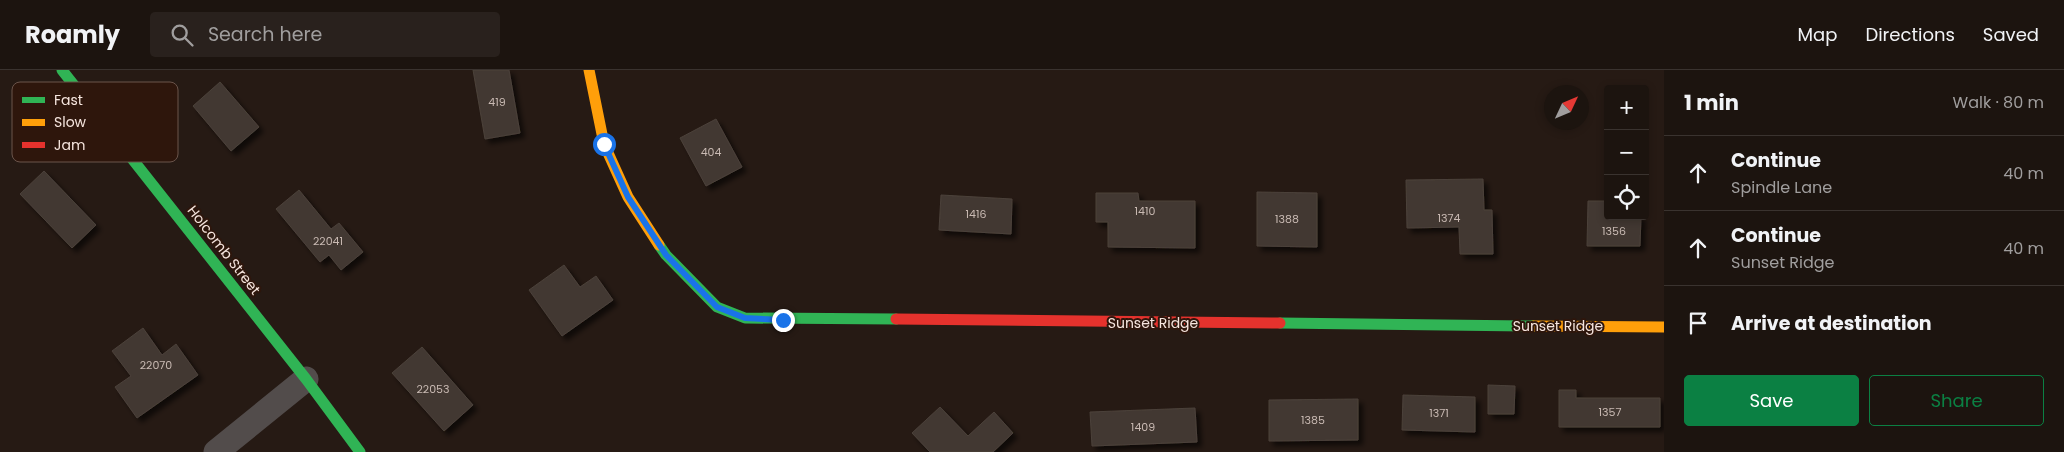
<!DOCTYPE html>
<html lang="en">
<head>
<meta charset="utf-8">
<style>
	:root { --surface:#1c140f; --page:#29211d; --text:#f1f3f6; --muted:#a09e9e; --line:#3a332f; --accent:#0b8043 }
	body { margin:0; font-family:Poppins,sans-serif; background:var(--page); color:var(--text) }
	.controls { position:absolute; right:15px; top:15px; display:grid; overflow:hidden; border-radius:5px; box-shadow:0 2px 8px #0003 }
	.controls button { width:45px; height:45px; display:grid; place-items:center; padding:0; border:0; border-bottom:1px solid var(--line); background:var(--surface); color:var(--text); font:25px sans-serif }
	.compass { position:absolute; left:1544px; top:15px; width:45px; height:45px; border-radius:50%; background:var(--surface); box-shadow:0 2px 8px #0003; rotate:46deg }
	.stop { position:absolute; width:15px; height:15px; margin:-11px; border:4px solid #1a73e8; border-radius:50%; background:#fff }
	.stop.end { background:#1a73e8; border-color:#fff; box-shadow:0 1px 5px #0008 }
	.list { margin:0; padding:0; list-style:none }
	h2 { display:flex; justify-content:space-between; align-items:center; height:65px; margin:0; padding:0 20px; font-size:21px }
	h2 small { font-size:16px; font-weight:400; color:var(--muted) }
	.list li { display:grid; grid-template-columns:32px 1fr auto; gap:15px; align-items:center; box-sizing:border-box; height:75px; padding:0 20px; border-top:1px solid var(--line) }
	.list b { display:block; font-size:19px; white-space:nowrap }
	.list p { margin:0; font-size:16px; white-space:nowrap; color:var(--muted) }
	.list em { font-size:16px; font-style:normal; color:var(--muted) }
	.actions { display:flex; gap:10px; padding:15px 20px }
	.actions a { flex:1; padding:11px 0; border:1px solid var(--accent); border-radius:5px; text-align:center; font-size:18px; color:var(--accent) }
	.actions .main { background:var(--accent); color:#fff }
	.icon { flex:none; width:28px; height:28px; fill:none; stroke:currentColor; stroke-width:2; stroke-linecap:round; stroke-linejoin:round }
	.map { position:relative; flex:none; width:1664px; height:382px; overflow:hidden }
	header { display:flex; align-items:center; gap:30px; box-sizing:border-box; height:70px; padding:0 25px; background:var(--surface); border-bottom:1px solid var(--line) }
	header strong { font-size:24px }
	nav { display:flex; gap:28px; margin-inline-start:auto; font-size:18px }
	.search { width:350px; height:45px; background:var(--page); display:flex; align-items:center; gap:12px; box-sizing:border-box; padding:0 18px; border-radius:5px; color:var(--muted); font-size:19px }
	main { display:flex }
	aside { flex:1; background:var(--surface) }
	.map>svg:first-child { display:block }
</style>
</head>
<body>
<header>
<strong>Roamly</strong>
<div class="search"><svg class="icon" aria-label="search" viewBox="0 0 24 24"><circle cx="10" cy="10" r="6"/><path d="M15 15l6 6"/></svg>Search here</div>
<nav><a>Map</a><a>Directions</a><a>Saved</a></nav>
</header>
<main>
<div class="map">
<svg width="1664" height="382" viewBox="0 0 1664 382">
	<defs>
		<filter id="shadow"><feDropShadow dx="4.5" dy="4.5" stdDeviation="2.5" flood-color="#0009"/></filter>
	</defs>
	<rect width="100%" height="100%" fill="#261a14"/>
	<path fill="#433933" stroke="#4b413a" filter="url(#shadow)" d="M473,0H509L520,63L485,69Z
		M220,12L259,57L231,81L193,36Z
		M716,49L742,97L706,116L680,68Z
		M44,101L96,155L72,178L20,124Z
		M1483,109L1484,140H1492L1493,184H1460L1459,157L1407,158L1406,110Z
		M299,120L331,159L339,153L363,182L341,200L329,185L320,192L276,139Z
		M1257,122L1317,123V177L1257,176Z
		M1096,123H1138L1139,131H1195V178L1108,177V152H1096Z
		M941,125L1012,129L1011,164L939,160Z
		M1588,131H1608V146H1641L1640,176H1587Z
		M564,195L580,217L596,206L613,230L562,266L529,220Z
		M143,258L162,285L176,274L198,305L137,348L115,317L131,306L112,281Z
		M422,277L473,335L444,361L392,303Z
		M1488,315L1515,316L1514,344H1488Z
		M1559,320H1576V328H1660V357H1559Z
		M1403,325L1475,327V362L1402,360Z
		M1358,329V370L1269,371V330Z
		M940,337L968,366L994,342L1013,363L993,382H930L912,363Z
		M1195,338L1197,372L1092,376L1090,342Z"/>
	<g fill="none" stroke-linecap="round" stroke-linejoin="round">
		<path stroke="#524c4b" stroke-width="25" d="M216,382L306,309"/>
		<path stroke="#30b455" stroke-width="11" d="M62,0L306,309L360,382
			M659,175L666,185L717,237L745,248L896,249
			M1280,253L1533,256"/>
		<path stroke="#ff9f0a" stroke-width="11" d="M589,0L604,74L628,127L659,175
			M1533,256L1664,257"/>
		<path stroke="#e5322d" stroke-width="11" d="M896,249L1280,253"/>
	</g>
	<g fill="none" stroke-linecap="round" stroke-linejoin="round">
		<path stroke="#1a73e8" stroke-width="6" d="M604,74L628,127L666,185L717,237L745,248L783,250"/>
	</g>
	<g text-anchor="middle" stroke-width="4" stroke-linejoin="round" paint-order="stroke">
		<g font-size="11" fill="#c9bab3">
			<text x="497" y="36">419</text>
			<text x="711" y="86">404</text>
			<text x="1145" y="145">1410</text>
			<text x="976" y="148">1416</text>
			<text x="1449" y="152">1374</text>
			<text x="1287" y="153">1388</text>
			<text x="1614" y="165">1356</text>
			<text x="328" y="175">22041</text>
			<text x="156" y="299">22070</text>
			<text x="433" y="323">22053</text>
			<text x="1610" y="346">1357</text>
			<text x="1439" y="347">1371</text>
			<text x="1313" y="354">1385</text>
			<text x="1143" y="361">1409</text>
		</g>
		<g font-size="14" fill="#f6e5de" stroke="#2e160c">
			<text transform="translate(224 180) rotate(52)" y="5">Holcomb Street</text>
			<text x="1153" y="258">Sunset Ridge</text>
			<text x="1558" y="261">Sunset Ridge</text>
		</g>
	</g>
	<rect x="12" y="12" width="166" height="80" rx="8" fill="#2e160c" stroke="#6a544b" stroke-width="1"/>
	<rect x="22" y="27" width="23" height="6" fill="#30b455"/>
	<rect x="22" y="49" width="23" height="7" fill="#ff9f0a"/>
	<rect x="22" y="72" width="23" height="6" fill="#e5322d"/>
	<g font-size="14" fill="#f6e5de">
		<text x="54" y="35">Fast</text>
		<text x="54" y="57">Slow</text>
		<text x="54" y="80">Jam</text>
	</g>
</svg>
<div class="controls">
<button>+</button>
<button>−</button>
<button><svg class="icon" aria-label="locate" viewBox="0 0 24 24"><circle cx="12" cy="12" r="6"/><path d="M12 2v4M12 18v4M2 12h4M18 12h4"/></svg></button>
</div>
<svg class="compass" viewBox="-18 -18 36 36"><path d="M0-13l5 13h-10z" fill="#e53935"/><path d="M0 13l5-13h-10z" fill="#a09e9e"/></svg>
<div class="stop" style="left:604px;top:74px"></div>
<div class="stop end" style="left:783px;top:250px"></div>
</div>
<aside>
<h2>1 min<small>Walk · 80 m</small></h2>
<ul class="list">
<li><svg class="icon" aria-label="ahead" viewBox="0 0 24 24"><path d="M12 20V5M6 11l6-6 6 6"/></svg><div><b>Continue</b><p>Spindle Lane</p></div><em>40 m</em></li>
<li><svg class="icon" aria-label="ahead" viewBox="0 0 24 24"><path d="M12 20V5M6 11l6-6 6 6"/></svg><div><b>Continue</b><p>Sunset Ridge</p></div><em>40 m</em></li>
<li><svg class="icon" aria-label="arrive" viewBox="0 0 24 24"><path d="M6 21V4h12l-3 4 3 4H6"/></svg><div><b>Arrive at destination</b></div></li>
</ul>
<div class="actions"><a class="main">Save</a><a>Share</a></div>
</aside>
</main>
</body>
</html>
